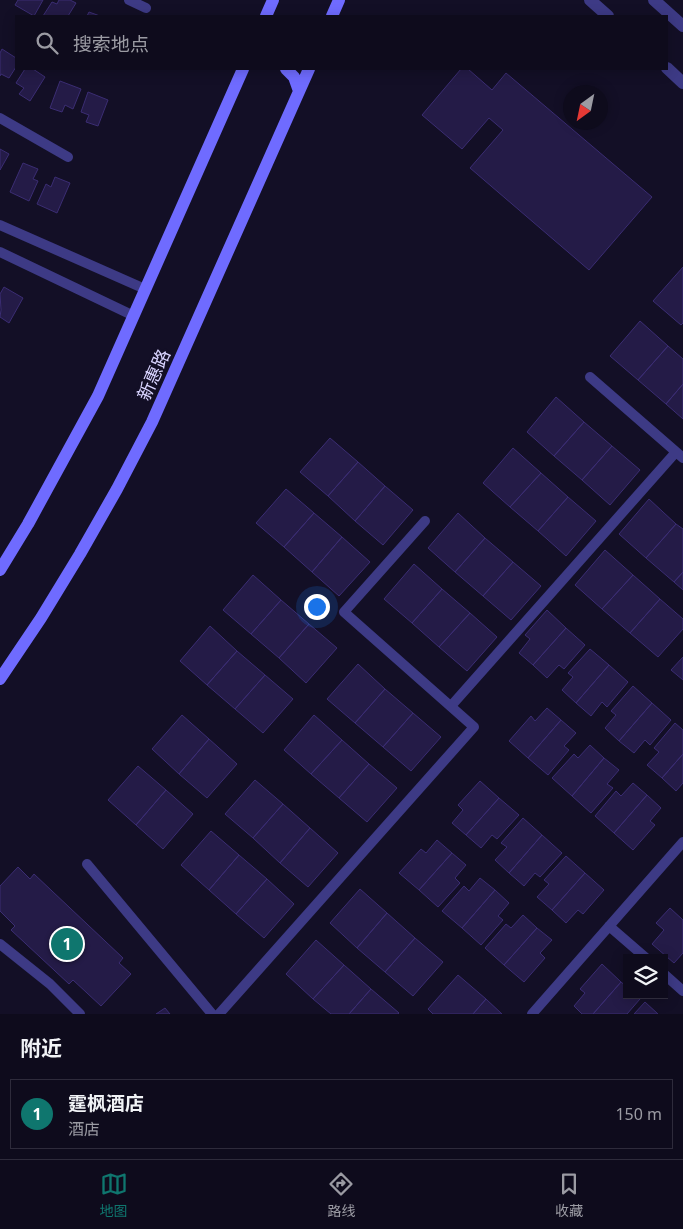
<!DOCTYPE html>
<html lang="zh">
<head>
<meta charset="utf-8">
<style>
	:root { --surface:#0e0b1c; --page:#1c1929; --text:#f1f3f6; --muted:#9b9ba3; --line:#2e2b3b; --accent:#0f766e }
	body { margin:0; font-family:"Noto Sans","Noto Sans SC",sans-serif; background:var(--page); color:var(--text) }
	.controls { position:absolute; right:15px; bottom:15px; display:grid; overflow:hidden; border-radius:0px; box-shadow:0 2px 12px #0003 }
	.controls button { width:45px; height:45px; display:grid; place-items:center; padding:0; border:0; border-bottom:1px solid var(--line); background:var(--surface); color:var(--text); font:25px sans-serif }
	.compass { position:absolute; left:563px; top:85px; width:45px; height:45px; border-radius:50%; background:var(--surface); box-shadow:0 2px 12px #0003; rotate:213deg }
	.you { position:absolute; left:316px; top:606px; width:18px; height:18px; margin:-12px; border:4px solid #fff; border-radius:50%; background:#1a73e8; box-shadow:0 0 0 8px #1a73e833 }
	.badge { display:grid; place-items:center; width:32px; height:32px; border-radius:50%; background:var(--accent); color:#fff; font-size:16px; font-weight:700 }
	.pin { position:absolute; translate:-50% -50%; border:2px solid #fff; box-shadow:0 1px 5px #0006 }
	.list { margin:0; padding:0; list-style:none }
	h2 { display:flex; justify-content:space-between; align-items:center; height:65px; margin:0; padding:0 20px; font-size:21px }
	h2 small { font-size:16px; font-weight:400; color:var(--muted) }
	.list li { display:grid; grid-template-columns:32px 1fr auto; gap:15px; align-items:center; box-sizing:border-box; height:70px; margin:0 10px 10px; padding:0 10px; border:1px solid var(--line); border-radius:0px }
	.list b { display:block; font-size:19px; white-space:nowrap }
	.list p { margin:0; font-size:16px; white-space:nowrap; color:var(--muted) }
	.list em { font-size:16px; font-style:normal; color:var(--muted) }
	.icon { flex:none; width:28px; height:28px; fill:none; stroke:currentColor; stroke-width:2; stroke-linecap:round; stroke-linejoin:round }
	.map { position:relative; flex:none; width:683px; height:1014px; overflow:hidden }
	.search { position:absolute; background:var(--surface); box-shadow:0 2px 12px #0003; left:15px; right:15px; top:15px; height:55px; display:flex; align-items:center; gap:12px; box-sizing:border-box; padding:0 18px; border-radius:0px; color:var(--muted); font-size:19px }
	.sheet { height:145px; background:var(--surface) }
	nav { display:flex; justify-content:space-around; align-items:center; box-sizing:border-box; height:70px; border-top:1px solid var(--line); background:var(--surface); font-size:14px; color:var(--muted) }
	nav a { display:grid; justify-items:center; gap:2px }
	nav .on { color:var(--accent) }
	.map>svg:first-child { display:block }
</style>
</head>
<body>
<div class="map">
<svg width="683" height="1014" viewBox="0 0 683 1014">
	<rect width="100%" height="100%" fill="#130f26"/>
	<path fill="#241b47" stroke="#3b2d73" d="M18,0H43L34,16L15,5Z
		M59,0H70L76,3L68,16H43L52,2L57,4Z
		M89,12L100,16H87Z
		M2,49L16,58V67L9,78L1,74L0,76V53Z
		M25,69H33L45,77L30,101L19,94L24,88L16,83Z
		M461,69H468L492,90L506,73L652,197L589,270L470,168L503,130L489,118L462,149L422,115Z
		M60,81L81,89L73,109L65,105L62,112L50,108Z
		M88,92L108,100L98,126L86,122L89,115L81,112Z
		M0,149L9,154L0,170Z
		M23,163L38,169L33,179L38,181L29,201L10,192Z
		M55,177L70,183L57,213L37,204L46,184L51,187Z
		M683,267V323L681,325L653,301Z
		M4,287L23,298L9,323L0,317L1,310L0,294Z
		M640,321L668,346L638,380L610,356Z
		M668,346L683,359V384L666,404L638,380Z
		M683,384V419L666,404Z
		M556,397L584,422L554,456L527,432Z
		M584,422L612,446L582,480L554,456Z
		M330,438L358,462L328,496L300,472Z
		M612,446L640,470L610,505L582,480Z
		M513,448L541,473L510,507L483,483Z
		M358,462L385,486L355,521L328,496Z
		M541,473L568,497L538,531L510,507Z
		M385,486L413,510L383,545L355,521Z
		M286,489L314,513L284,547L256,523Z
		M568,497L596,521L566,556L538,531Z
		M649,499L676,524L646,558L619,534Z
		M314,513L342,537L312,572L284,547Z
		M458,513L485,538L455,572L428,548Z
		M676,524L683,529V572L674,582L646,558Z
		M342,537L370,562L339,596L312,572Z
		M485,538L513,562L483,596L455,572Z
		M605,550L633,575L602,609L575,585Z
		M513,562L541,586L511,620L483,596Z
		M414,564L442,589L412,623L384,599Z
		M683,572V590L674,582Z
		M253,575L281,600L251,634L223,610Z
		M633,575L660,599L630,633L602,609Z
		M442,589L470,613L439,647L412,623Z
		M660,599L683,619V629L658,657L630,633Z
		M281,600L309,624L279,658L251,634Z
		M547,610L566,628L533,665L519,653L530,639L525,635Z
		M470,613L497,637L467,671L439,647Z
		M309,624L337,648L306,683L279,658Z
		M210,626L237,651L207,685L180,661Z
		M566,628L585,645L564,669L559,665L547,678L533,665Z
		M590,649L609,665L576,703L562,690L573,677L568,673Z
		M237,651L265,675L235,709L207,685Z
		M683,657V680L671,670Z
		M358,664L385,689L355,723L327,699Z
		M609,665L628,682L607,707L602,702L591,716L576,703Z
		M265,675L293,699L263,733L235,709Z
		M633,686L652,703L619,741L605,728L616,715L611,711Z
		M385,689L413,713L383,747L355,723Z
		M652,703L671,720L650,745L645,740L634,753L619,741Z
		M547,708L561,720L528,758L509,741L531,716L535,721Z
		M413,713L441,737L411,771L383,747Z
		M182,715L209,739L179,774L152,749Z
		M314,715L342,740L311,774L284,750Z
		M561,720L576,733L564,746L569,750L548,775L528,758Z
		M675,723L683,730V754L662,778L647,765L659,752L654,748Z
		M209,739L237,764L207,798L179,774Z
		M342,740L369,764L339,798L311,774Z
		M590,745L604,758L572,796L552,778L574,754L578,758Z
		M683,754V783L676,791L662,778Z
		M604,758L619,770L607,784L613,788L591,813L572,796Z
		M369,764L397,788L367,822L339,798Z
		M138,766L166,790L136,825L108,800Z
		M255,780L283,804L253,838L225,814Z
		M480,781L499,798L466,835L452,823L463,810L458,805Z
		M633,783L647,795L614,833L595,816L616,791L621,796Z
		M166,790L193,814L163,849L136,825Z
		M647,795L661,808L650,821L655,825L633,850L614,833Z
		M499,798L519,815L497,839L492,835L481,848L466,835Z
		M283,804L310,828L280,863L253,838Z
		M523,818L542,835L509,873L495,860L507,847L501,843Z
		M310,828L338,853L308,887L280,863Z
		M211,831L239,855L209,890L181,865Z
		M542,835L562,853L540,877L535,873L524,886L509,873Z
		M437,840L452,853L419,890L399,873L421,849L426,853Z
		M452,853L466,865L455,878L460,883L438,907L419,890Z
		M239,855L267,879L236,914L209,890Z
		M566,856L585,873L552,910L537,897L549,884L544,880Z
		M18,867L30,879L34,874L123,958L119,963L131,974L101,1006L73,980L69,984L11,930L15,926L0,911V886Z
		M585,873L604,890L583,914L578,910L566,923L552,910Z
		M480,878L495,890L462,928L442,911L464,886L469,891Z
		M267,879L294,904L264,938L236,914Z
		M360,889L387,913L357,948L330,923Z
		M495,890L509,903L498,916L503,920L481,945L462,928Z
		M670,908L683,920V953L674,963L652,944L664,930L656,923Z
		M387,913L415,938L385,972L357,948Z
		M523,915L537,928L504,965L485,948L506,924L511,928Z
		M537,928L552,940L540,953L545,958L524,982L504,965Z
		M415,938L443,962L413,996L385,972Z
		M316,940L344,965L313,999L286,974Z
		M602,964L621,982L593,1014H582L574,1006L585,993L580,989Z
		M344,965L371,989L349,1014H331L313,999Z
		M458,975L486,999L473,1014H433L428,1009Z
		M621,982L627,987V995H637L640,999L627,1014H593Z
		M371,989L399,1013L398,1014H349Z
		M486,999L502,1014H473Z
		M645,1002L658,1014H634Z
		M165,1008L170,1014H156Z"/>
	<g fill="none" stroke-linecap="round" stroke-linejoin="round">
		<path stroke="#3d3a85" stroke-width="10" d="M129,0L146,8
			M0,118L68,157
			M0,225L145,289
			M0,252L134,316
			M590,377L683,458
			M451,706L676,452
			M87,864L212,1014
			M609,926L646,958
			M0,944L50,984L80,1014
			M664,974L683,991
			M219,1014L474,727L344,612L425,521
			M532,1014L683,842"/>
		<path stroke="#3d3a85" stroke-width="12" d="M590,0L608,16
			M654,0L683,26
			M667,68L683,83"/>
		<path stroke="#6f6bff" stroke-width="12" d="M266,16L273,0
			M332,16L339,0
			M286,69L294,77L299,91
			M0,570L28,524L98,396L243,69
			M0,679L41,618L80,554L117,489L152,422L309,69"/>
	</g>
	<g text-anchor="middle" stroke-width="5" stroke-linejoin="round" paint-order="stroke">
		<g font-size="18" fill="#d9d4ff" stroke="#130f26">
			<text transform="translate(154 375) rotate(-66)" y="6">新惠路</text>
		</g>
	</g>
</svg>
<div class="controls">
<button><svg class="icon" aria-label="layers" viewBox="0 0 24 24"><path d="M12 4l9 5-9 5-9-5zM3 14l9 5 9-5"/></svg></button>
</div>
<svg class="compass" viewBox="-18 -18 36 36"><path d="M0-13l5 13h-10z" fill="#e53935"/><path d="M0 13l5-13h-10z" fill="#9b9ba3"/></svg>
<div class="you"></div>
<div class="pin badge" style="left:67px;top:944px">1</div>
<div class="search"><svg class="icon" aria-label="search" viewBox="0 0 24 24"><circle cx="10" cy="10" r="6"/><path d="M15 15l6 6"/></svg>搜索地点</div>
</div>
<section class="sheet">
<h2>附近<small></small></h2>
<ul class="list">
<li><span class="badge">1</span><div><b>霆枫酒店</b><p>酒店</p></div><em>150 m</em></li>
</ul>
</section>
<nav>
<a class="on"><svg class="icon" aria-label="map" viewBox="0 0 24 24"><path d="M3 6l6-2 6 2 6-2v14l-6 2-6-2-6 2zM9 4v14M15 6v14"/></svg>地图</a>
<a><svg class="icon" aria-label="directions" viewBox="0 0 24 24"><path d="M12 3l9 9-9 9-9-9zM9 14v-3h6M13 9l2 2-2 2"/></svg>路线</a>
<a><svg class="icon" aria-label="saved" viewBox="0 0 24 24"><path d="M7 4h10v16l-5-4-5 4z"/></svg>收藏</a>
</nav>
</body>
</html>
